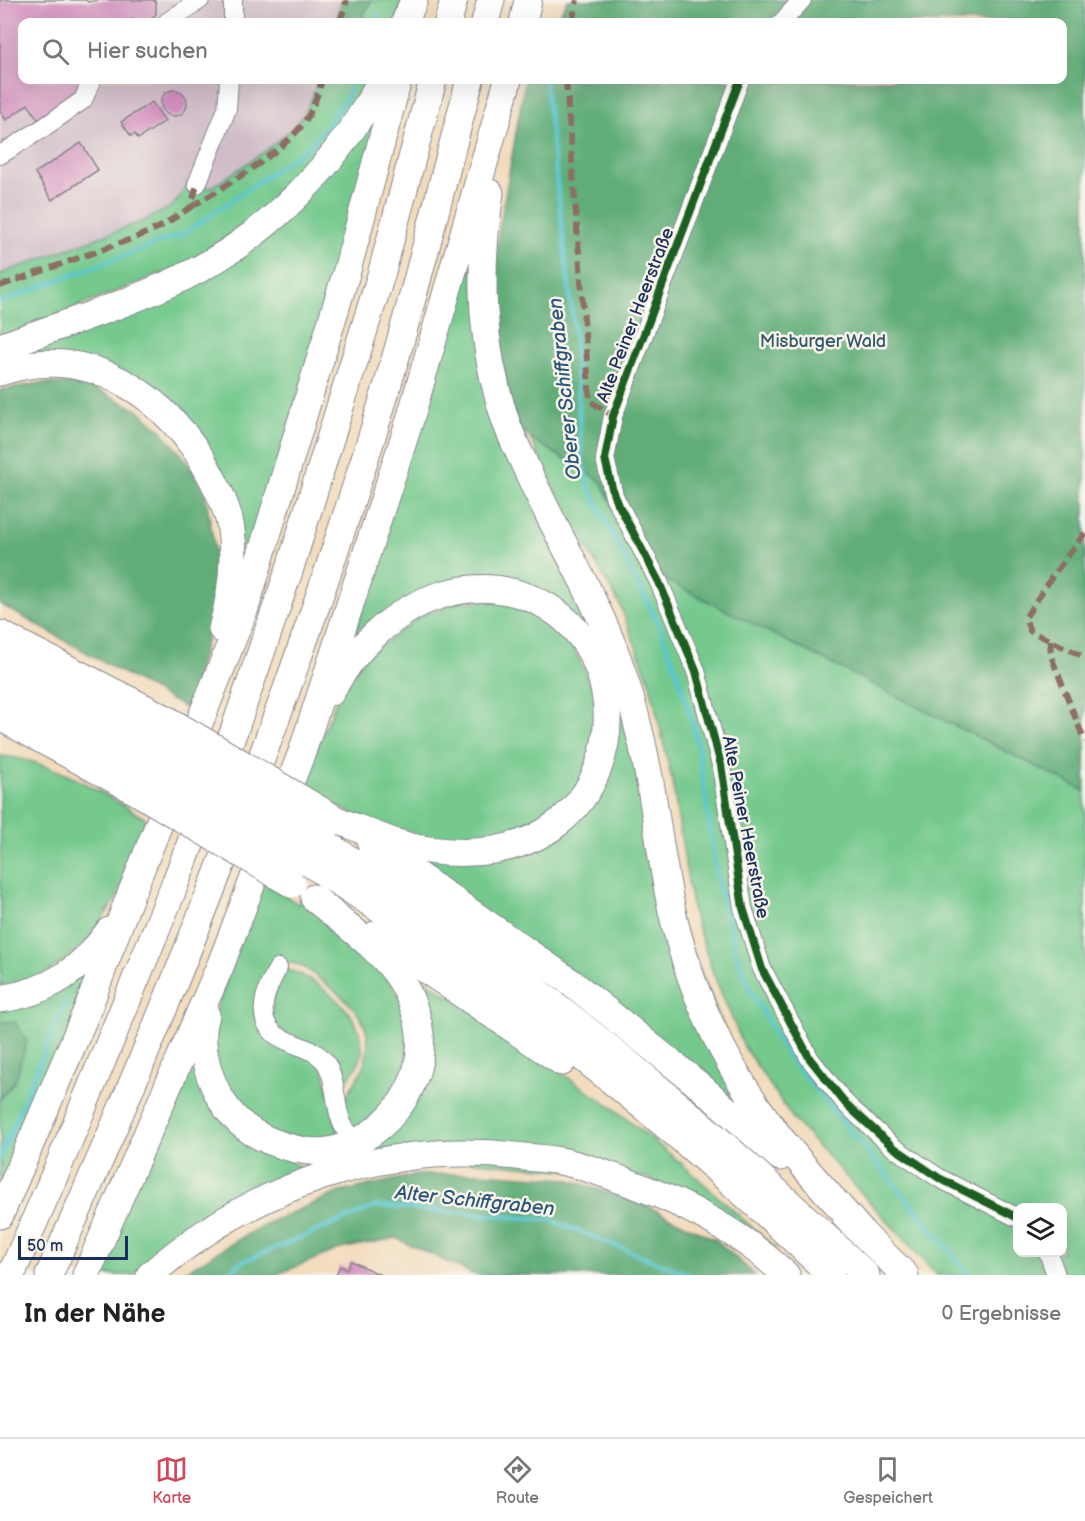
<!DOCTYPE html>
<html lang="de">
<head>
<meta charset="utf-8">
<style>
	:root { --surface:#fff; --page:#f2f2f2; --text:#222; --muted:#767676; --line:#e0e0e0; --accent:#d1495b }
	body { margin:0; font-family:"Balsamiq Sans",sans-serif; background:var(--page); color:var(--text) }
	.controls { position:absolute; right:18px; bottom:18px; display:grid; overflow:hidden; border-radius:12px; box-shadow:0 6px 24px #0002 }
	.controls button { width:54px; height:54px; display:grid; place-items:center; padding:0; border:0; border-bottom:2px solid var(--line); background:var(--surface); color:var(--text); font:30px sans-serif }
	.scale { position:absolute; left:18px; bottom:15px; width:110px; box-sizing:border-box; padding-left:6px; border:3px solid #1b2f5e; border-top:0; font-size:16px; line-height:21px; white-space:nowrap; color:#1b2f5e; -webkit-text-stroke:4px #f7f3e8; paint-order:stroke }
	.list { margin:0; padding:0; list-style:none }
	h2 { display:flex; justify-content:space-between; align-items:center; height:78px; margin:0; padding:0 24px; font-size:26px }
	h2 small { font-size:20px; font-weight:400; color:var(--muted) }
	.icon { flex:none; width:33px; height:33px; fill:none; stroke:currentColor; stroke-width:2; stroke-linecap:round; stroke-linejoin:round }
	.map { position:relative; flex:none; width:1085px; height:1275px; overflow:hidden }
	.search { position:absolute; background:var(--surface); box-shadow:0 6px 24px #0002; left:18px; right:18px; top:18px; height:66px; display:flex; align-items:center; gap:15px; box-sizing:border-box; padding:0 21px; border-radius:12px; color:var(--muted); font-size:22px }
	.sheet { height:162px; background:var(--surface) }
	nav { display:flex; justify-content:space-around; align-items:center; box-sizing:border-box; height:84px; border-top:2px solid var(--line); background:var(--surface); font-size:16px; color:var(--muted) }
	nav a { display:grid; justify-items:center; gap:3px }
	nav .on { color:var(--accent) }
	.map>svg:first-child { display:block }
</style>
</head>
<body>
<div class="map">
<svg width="1085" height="1275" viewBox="0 0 1085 1275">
	<rect width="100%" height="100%" fill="#f7f3e8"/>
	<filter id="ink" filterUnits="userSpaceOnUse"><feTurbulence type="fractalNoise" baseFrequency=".0167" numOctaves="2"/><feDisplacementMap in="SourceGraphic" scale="12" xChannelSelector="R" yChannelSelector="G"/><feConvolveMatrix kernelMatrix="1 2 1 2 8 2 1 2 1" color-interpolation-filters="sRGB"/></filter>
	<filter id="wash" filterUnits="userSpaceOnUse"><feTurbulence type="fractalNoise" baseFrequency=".008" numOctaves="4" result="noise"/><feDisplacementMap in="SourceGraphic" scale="24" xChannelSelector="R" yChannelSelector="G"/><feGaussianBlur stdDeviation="1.35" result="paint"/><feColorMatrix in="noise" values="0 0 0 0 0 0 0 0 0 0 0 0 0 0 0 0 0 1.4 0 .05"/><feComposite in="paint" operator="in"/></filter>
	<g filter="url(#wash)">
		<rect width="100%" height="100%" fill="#f2dbbb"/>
		<path fill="#d1bdc9" d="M0,0H342L335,22H22V80H318L313,95L296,125L274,143L211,188L189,183L176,202L169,208L146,220L0,274Z"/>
		<path fill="#75c98d" stroke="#487c76" stroke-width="1.5" fill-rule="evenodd" d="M371,0H403L396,22H361Z
			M318,80H372L308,166L255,221L179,267L0,337V274L146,220L169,208L176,202L189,183L211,188C239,168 271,150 295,125C307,113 313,96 318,80Z
			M393,80L247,565L239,536L152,390L0,361L203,274Z
			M471,237L472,272L567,567L624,701L657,866L768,1134L415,859L568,822L612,683L509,584L352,641Z
			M530,438L601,481L642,568L1085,791V1275H937L794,1120L744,1047L713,973L693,913L672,780L649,680L619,603L562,505ZM1018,1208H1062V1252H1018Z
			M510,600L569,637L600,704L584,781L543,824L489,842L397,835L325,800L326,797L303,782L336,701L364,658L438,603Z
			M0,756C53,760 102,793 146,819L116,899L86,943L44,975L1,986Z
			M262,882L298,904L301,900L363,943L409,1010L404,1086L357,1129L351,1125L343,1103C348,1090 358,1081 363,1067C379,1026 354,1006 325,983C313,974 301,961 285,963L258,1010L322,1064L339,1134L332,1141L268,1134L221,1087L212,1020Z
			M101,957L0,1199V1099L15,1081V1023L0,1022V1005Z
			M283,970C302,969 341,1000 352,1017C358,1026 363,1041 362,1053C360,1065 350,1076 343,1085L330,1064L272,1028L271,985Z
			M407,970L431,984L617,1111L682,1164L776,1249L649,1178L367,1152L411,1106Z
			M197,1032L199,1060L285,1158L304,1170L160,1252L134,1275H92Z"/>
		<path fill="#60ad78" stroke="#3e6e6b" stroke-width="1.5" d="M342,0H371L360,22H348L337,17Z
			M568,0H1085V791L642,568L601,481L530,438L516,422L490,310L499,231L525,80H1062V22H555Z
			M41,383L85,384L138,410L161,430L186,460L205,492L217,562L212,616L189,710L0,604V390Z
			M0,1022H15L27,1041L15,1081L0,1099Z
			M481,1173L567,1179L643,1204L716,1240L755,1275H475L396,1238L340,1249L275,1275H182L189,1269L263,1225L340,1192L415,1175Z"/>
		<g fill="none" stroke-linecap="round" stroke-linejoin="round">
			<path stroke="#59c6cf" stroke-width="4.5" d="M375,22L378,14
				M545,80L574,330L582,460L589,488L660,627L680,681L693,725L701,764L716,874L738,958L751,991L786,1054L970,1275
				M0,302L185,233L307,148L326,128L347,97L353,80
				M0,1157L65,1004
				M226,1275L239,1263L377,1206L551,1220L690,1275"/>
		</g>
		<g id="blocks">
			<path fill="#d28dbe" d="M0,0H86L88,2L99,0H154L156,3V14L149,21L141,22L132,19L128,22H22V80H78L83,90L39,121L28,104L6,120L0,111Z
				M161 103a13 13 0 1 1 26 0a13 13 0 1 1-26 0Z
				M152,102L165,121L138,139L135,134L131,136L121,122Z
				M81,143L98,170L52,200L35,173Z
				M351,1261L376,1273L381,1275H336L340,1266L347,1269Z"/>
		</g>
	</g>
	<g filter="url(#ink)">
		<use href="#blocks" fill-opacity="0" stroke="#86858c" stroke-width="1.5"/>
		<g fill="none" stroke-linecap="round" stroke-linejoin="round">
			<defs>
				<path id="minor" d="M167,22L200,0
					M233,22V0
					M782,22L802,0
					M740,80L613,416L605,459L614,496L659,582L696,671L721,765L743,908L762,969L810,1059L846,1104L893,1147L939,1178L1018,1218
					M0,155L43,128L83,100L92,80
					M197,184L227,109L229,80
					M278,968C267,987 253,1017 276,1035C282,1039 290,1042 297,1045C308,1049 321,1054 327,1065C337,1082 334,1105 342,1123C345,1130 350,1136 354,1142
					M1048,1252L1056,1275"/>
				<path id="highway" d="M405,22L414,0
					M448,22L454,0
					M485,22L491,0
					M523,22L528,0
					M490,193C478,272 480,345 506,422C511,436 518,450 524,463C553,529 592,590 617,657C630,694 641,733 648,772C658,824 663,877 676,928C694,999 727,1067 771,1126C798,1162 830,1195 859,1229
					M0,347C61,325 125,305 184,277C269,235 338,164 381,80
					M0,372C89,341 170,397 210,474C219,491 229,511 231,530C236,563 231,597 222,629
					M0,634L168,720
					M0,662L159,744
					M0,689L147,767
					M331,692C353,649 395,609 441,595C470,586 497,586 525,596C621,630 634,763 558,823C521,852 472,856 428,850C397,846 366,831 337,820
					M0,717L134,790
					M322,841C404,896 486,952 564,1012C669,1094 769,1182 866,1275
					M371,843L572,983L700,1086L780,1157
					M308,862C496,982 671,1120 831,1275
					M375,935L562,1062
					M0,999C49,992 81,970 109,931
					M206,1015C198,1040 206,1071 218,1094C230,1117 246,1131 270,1141C288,1148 308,1154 328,1151C382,1142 425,1089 420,1034C418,1016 411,998 402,982C385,952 341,921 314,898
					M0,1215L88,1008L125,909L245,608L348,267L398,80
					M846,1217L905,1275
					M11,1275L59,1165L171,894L234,731L290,568L381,275L433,80
					M49,1275C172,1001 282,723 372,436C409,319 438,198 470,80
					M86,1275L221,964L302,752L409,423L508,80
					M150,1275C252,1185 389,1139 524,1157C538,1158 552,1159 565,1162C592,1168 617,1178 643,1188C694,1208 746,1237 786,1275"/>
			</defs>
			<use href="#minor" stroke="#86858c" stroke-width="20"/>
			<use href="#highway" stroke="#86858c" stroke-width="29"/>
			<use href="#minor" stroke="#fff" stroke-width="18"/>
			<use href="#highway" stroke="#fff" stroke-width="27"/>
			<defs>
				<path id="highway-bridge" d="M168,720L337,820
					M159,744L322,841
					M147,767L308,862
					M134,790L292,884"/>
			</defs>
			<use href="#highway-bridge" stroke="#86858c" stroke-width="29" stroke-linecap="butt"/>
			<use href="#highway-bridge" stroke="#fff" stroke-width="27"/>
			<path stroke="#8d6e63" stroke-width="6" stroke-dasharray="12 6" stroke-linecap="butt" d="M340,22L347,0
				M572,22L577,0
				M566,80L590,401L613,416
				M191,207C222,188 289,149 307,118C314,106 318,93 322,80
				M0,286L137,237L160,227L191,207L197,184
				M1085,533L1054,574L1025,618L1030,631L1085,657
				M1050,640L1051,656L1085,742"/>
			<defs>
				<path id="cycleway" d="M740,80L613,416L605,459L614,496L659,582L696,671L721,765L743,908L762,969L810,1059L846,1104L893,1147L939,1178L1018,1218"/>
			</defs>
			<use href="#cycleway" stroke="#f7f3e8" stroke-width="11"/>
			<use href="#cycleway" stroke="#1b5e20" stroke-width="8"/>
		</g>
	</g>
	<g text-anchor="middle" stroke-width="5" stroke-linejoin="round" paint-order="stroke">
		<g font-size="18" fill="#1b2f5e" stroke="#f7f3e8">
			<text transform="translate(635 315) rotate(-69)" y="6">Alte Peiner Heerstraße</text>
			<text transform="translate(746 827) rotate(79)" y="6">Alte Peiner Heerstraße</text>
		</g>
		<g font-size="18" fill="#32566a" stroke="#f7f3e8">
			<text x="823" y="347">Misburger Wald</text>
		</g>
		<g font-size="20" font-style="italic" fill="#2a557a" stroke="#f7f3e8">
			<text transform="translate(564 389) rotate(-96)" y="7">Oberer Schiffgraben</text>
			<text transform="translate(475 1200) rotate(6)" y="7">Alter Schiffgraben</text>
		</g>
	</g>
</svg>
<div class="controls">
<button><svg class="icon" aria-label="layers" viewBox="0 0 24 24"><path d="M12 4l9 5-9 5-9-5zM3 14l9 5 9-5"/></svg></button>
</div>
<div class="scale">50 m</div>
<div class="search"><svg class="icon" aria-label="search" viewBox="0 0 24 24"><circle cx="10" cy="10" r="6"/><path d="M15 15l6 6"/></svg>Hier suchen</div>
</div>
<section class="sheet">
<h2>In der Nähe<small>0 Ergebnisse</small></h2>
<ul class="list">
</ul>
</section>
<nav>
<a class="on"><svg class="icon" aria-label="map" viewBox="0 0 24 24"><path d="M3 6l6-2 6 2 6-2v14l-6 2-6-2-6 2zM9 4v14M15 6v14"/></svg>Karte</a>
<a><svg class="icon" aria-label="directions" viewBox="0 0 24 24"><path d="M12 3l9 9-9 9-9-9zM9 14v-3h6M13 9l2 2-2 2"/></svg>Route</a>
<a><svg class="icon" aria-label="saved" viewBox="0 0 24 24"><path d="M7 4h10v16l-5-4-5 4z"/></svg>Gespeichert</a>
</nav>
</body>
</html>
